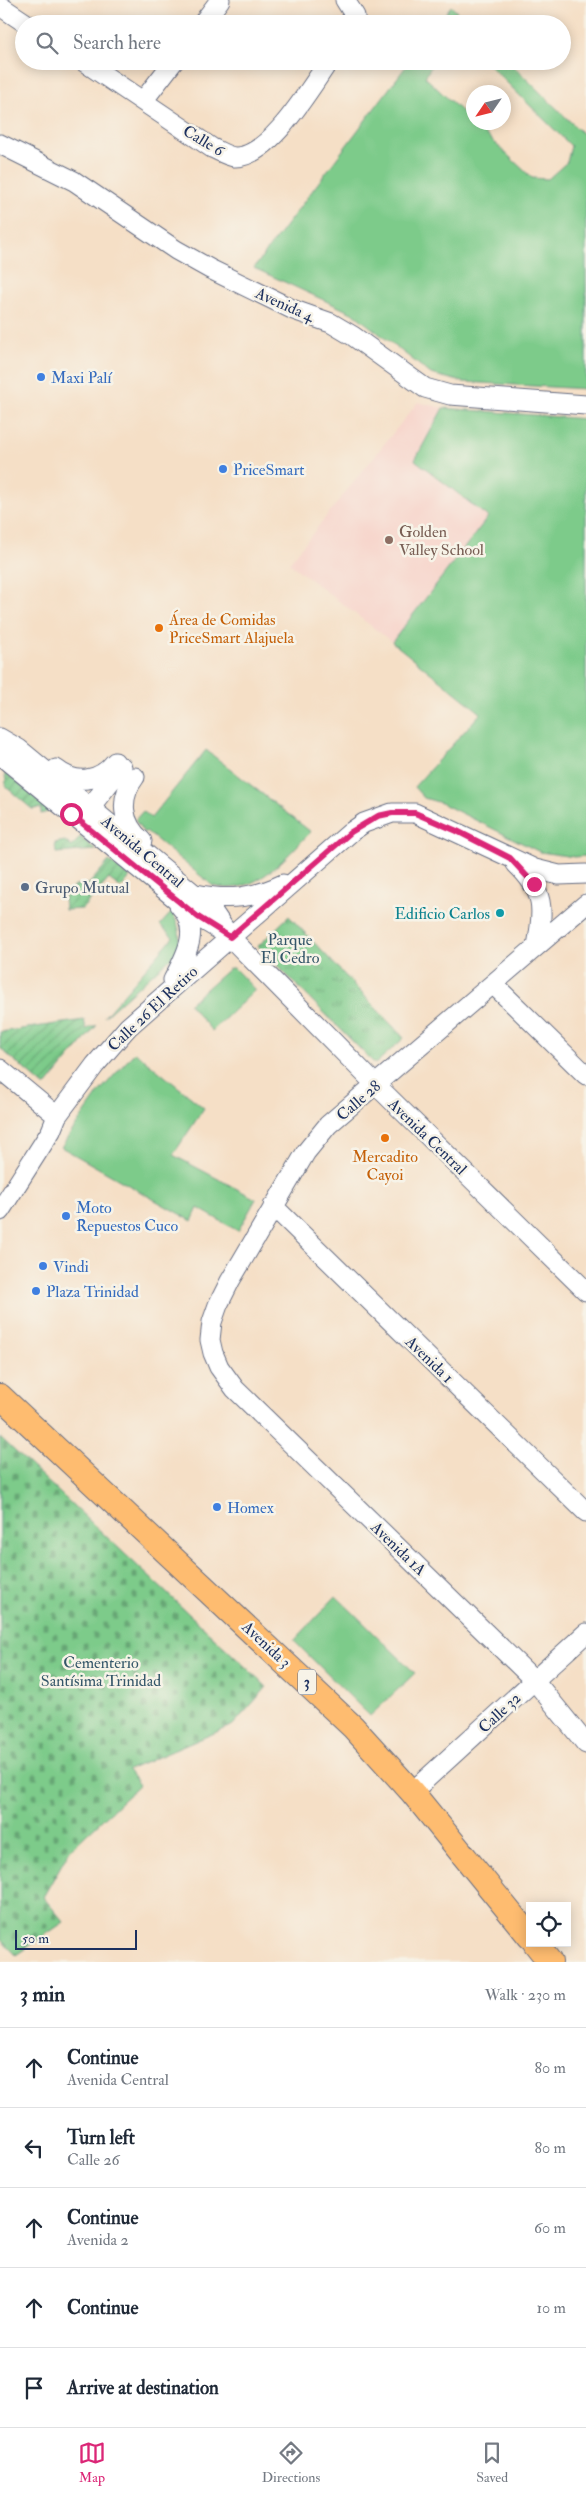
<!DOCTYPE html>
<html lang="en">
<head>
<meta charset="utf-8">
<style>
	:root { --surface:#fff; --page:#f6f6f7; --text:#1f2937; --muted:#747a83; --line:#e0e1e3; --accent:#db2777 }
	body { margin:0; font-family:"IM FELL Double Pica",serif; background:var(--page); color:var(--text) }
	.controls { position:absolute; right:15px; bottom:15px; display:grid; overflow:hidden; border-radius:0px; box-shadow:0 2px 12px #0003 }
	.controls button { width:45px; height:45px; display:grid; place-items:center; padding:0; border:0; border-bottom:1px solid var(--line); background:var(--surface); color:var(--text); font:25px sans-serif }
	.compass { position:absolute; left:466px; top:85px; width:45px; height:45px; border-radius:50%; background:var(--surface); box-shadow:0 2px 12px #0003; rotate:235deg }
	.scale { position:absolute; left:15px; bottom:12px; width:122px; box-sizing:border-box; padding-left:5px; border:2px solid #1b2f5e; border-top:0; font-size:14px; line-height:18px; white-space:nowrap; color:#1b2f5e; -webkit-text-stroke:4px #f7f3e8; paint-order:stroke }
	.stop { position:absolute; width:15px; height:15px; margin:-11px; border:4px solid #db2777; border-radius:50%; background:#fff }
	.stop.end { background:#db2777; border-color:#fff; box-shadow:0 1px 5px #0008 }
	.list { margin:0; padding:0; list-style:none }
	h2 { display:flex; justify-content:space-between; align-items:center; height:65px; margin:0; padding:0 20px; font-size:21px }
	h2 small { font-size:16px; font-weight:400; color:var(--muted) }
	.list li { display:grid; grid-template-columns:32px 1fr auto; gap:15px; align-items:center; box-sizing:border-box; height:80px; padding:0 20px; border-top:1px solid var(--line) }
	.list b { display:block; font-size:19px; white-space:nowrap }
	.list p { margin:0; font-size:16px; white-space:nowrap; color:var(--muted) }
	.list em { font-size:16px; font-style:normal; color:var(--muted) }
	.icon { flex:none; width:28px; height:28px; fill:none; stroke:currentColor; stroke-width:2; stroke-linecap:round; stroke-linejoin:round }
	.map { position:relative; flex:none; width:586px; height:1962px; overflow:hidden }
	.search { position:absolute; background:var(--surface); box-shadow:0 2px 12px #0003; left:15px; right:15px; top:15px; height:55px; display:flex; align-items:center; gap:12px; box-sizing:border-box; padding:0 18px; border-radius:28px; color:var(--muted); font-size:19px }
	.sheet { height:465px; background:var(--surface) }
	nav { display:flex; justify-content:space-around; align-items:center; box-sizing:border-box; height:70px; border-top:1px solid var(--line); background:var(--surface); font-size:14px; color:var(--muted) }
	nav a { display:grid; justify-items:center; gap:2px }
	nav .on { color:var(--accent) }
	.map>svg:first-child { display:block }
</style>
</head>
<body>
<div class="map">
<svg width="586" height="1962" viewBox="0 0 586 1962">
	<defs>
		<pattern id="cemetery-stones" width="16" height="16" patternUnits="userSpaceOnUse" patternTransform="scale(1.25)"><rect width="16" height="16" fill="#7dcb8a"/><path d="M2 7V4a2 2 0 0 1 4 0v3zM10 15v-3a2 2 0 0 1 4 0v3z" fill="#66a574"/></pattern>
		<pattern id="park-tufts" width="24" height="20" patternUnits="userSpaceOnUse" patternTransform="scale(1.25)"><rect width="24" height="20" fill="#7dcb8a"/><path d="M3 7l-1-3M5 7V3M7 7l1-3M15 17l-1-3M17 17v-4M19 17l1-3" fill="none" stroke="#66a574"/></pattern>
		<pattern id="garden-furrows" width="10" height="10" patternUnits="userSpaceOnUse" patternTransform="scale(1.25)"><rect width="10" height="10" fill="#7dcb8a"/><path d="M-1 1l2-2M0 10L10 0M9 11l2-2" fill="none" stroke="#66a574"/></pattern>
	</defs>
	<rect width="100%" height="100%" fill="#f7f3e8"/>
	<filter id="ink" filterUnits="userSpaceOnUse"><feTurbulence type="fractalNoise" baseFrequency=".02" numOctaves="2"/><feDisplacementMap in="SourceGraphic" scale="10" xChannelSelector="R" yChannelSelector="G"/><feConvolveMatrix kernelMatrix="1 2 1 2 8 2 1 2 1" color-interpolation-filters="sRGB"/></filter>
	<filter id="wash" filterUnits="userSpaceOnUse"><feTurbulence type="fractalNoise" baseFrequency=".0096" numOctaves="4" result="noise"/><feDisplacementMap in="SourceGraphic" scale="20" xChannelSelector="R" yChannelSelector="G"/><feGaussianBlur stdDeviation="1.12" result="paint"/><feColorMatrix in="noise" values="0 0 0 0 0 0 0 0 0 0 0 0 0 0 0 0 0 1.4 0 .05"/><feComposite in="paint" operator="in"/></filter>
	<g filter="url(#wash)">
		<rect width="100%" height="100%" fill="#f5dfc6"/>
		<path fill="#f7d1c8" d="M418,402L443,408L415,460L488,517L392,642L289,563Z"/>
		<path fill="#7dcb8a" stroke="#4c7d74" d="M451,6L469,24H438Z
			M410,61H434L425,77L532,178L548,179L567,162L571,146L485,61H508L586,137V389L463,382L431,374L354,314L254,268Z
			M443,408L586,419V856L574,857L540,852L441,803L424,798L414,787L481,713L392,642L488,517L415,460Z
			M206,750L311,832C283,859 256,897 213,886L146,831L144,833L135,820L143,811L151,818Z
			M172,912C180,927 182,937 176,953L104,1017L173,937L160,925Z
			M230,968H234L255,990L212,1031L189,1004Z
			M135,1052L204,1108L173,1155L256,1199L238,1231L198,1208L192,1221L61,1147L100,1091Z
			M336,1596L415,1673L370,1716L294,1641Z"/>
		<path fill="url(#cemetery-stones)" stroke="#4c7d74" d="M0,1437L267,1687L233,1725L128,1770L139,1785L70,1850L43,1897L64,1922L16,1955L0,1938Z"/>
		<path fill="url(#park-tufts)" stroke="#4c7d74" d="M289,916L404,1038L375,1064L258,946Z"/>
		<path fill="url(#garden-furrows)" stroke="#4c7d74" d="M5,772L51,811L41,814V808L32,809L6,787Z
			M80,837L96,850L56,853L55,843L65,841L72,847Z
			M109,861L130,877L121,888L109,879L82,909L65,910L64,898L75,885L89,884Z
			M84,1020L86,1029L97,1025L45,1087L0,1048V1032Z"/>
	</g>
	<g filter="url(#ink)">
		<g fill="none" stroke-linecap="round" stroke-linejoin="round">
			<defs>
				<path id="minor" d="M345,0L355,16L353,24
					M0,6L27,24
					M202,24L220,0
					M83,61L212,148C219,151 227,156 234,157C269,159 310,88 329,61
					M143,101L174,61
					M0,144L74,181L176,250L210,269L294,310L331,323L353,336L425,388L450,395L586,405
					M0,738L19,749L209,906L230,937L375,1084L586,1291
					M0,755L198,917L223,932
					M56,769C76,785 99,782 115,762
					M135,777C119,798 121,823 142,841
					M98,821L94,810L95,801L122,767
					M516,864C545,892 544,908 537,946
					M196,894C228,901 254,898 283,884
					M586,904L328,1125L306,1152L230,1281L218,1305L212,1322L210,1340L213,1353L219,1367L235,1389L534,1680L586,1744
					M173,980C186,955 202,929 179,905
					M493,984L586,1075
					M0,1069L57,1116
					M273,1206L586,1512
					M0,1211L51,1131L57,1116L95,1065L128,1027L351,832L364,823L392,813H415L535,869L559,875L586,874
					M412,1792L586,1633"/>
				<path id="major" d="M0,1396L353,1727L412,1792L530,1937
					M535,1943L550,1962"/>
			</defs>
			<use href="#minor" stroke="#676d82" stroke-width="21"/>
			<use href="#major" stroke="#676d82" stroke-width="26"/>
			<use href="#minor" stroke="#fff" stroke-width="19"/>
			<use href="#major" stroke="#febc70" stroke-width="24"/>
		</g>
	</g>
	<g fill="none" stroke-linecap="round" stroke-linejoin="round" filter="url(#ink)">
		<path stroke="#db2777" stroke-width="6" d="M71,814L198,917L230,937L351,832L378,816L392,813H415L457,831L510,858L534,884"/>
	</g>
	<g fill="#3f7fe0" stroke="#f7f3e8" stroke-width="2">
		<circle cx="41" cy="377" r="5"/>
		<circle cx="223" cy="469" r="5"/>
		<circle cx="66" cy="1216" r="5"/>
		<circle cx="43" cy="1266" r="5"/>
		<circle cx="36" cy="1291" r="5"/>
		<circle cx="217" cy="1507" r="5"/>
	</g>
	<circle fill="#8d6e63" stroke="#f7f3e8" stroke-width="2" cx="389" cy="540" r="5"/>
	<g fill="#e8710a" stroke="#f7f3e8" stroke-width="2">
		<circle cx="159" cy="628" r="5"/>
		<circle cx="385" cy="1138" r="5"/>
	</g>
	<circle fill="#5c6f8a" stroke="#f7f3e8" stroke-width="2" cx="25" cy="887" r="5"/>
	<circle fill="#0f9aa8" stroke="#f7f3e8" stroke-width="2" cx="500" cy="913" r="5"/>
	<g text-anchor="middle" stroke-width="5" stroke-linejoin="round" paint-order="stroke">
		<rect fill="#f7f3e8" stroke="#5d6a87" stroke-width="1" x="298" y="1669.5" width="18" height="25" rx="4"/>
		<g font-size="15" font-weight="bold" fill="#1b2f5e">
			<text x="307" y="1687">3</text>
		</g>
		<g font-size="16" fill="#1b2f5e" stroke="#f7f3e8">
			<text transform="translate(204 140) rotate(31)" y="6">Calle 6</text>
			<text transform="translate(285 304) rotate(24)" y="6">Avenida 4</text>
			<text transform="translate(143 851) rotate(40)" y="6">Avenida Central</text>
			<text transform="translate(152 1008) rotate(-43)" y="6">Calle 26 El Retiro</text>
			<text transform="translate(358 1100) rotate(-41)" y="6">Calle 28</text>
			<text transform="translate(428 1136) rotate(44)" y="6">Avenida Central</text>
			<text transform="translate(430 1359) rotate(44)" y="6">Avenida 1</text>
			<text transform="translate(399 1548) rotate(44)" y="6">Avenida 1A</text>
			<text transform="translate(267 1644) rotate(43)" y="6">Avenida 3</text>
			<text transform="translate(499 1712) rotate(-43)" y="6">Calle 32</text>
		</g>
		<g font-size="16" fill="#366cbe" stroke="#f7f3e8" text-anchor="start">
			<text x="51" y="383">Maxi Palí</text>
			<text x="233" y="475">PriceSmart</text>
			<text x="76" y="1213">Moto<tspan x="76" dy="18">Repuestos Cuco</tspan></text>
			<text x="53" y="1272">Vindi</text>
			<text x="46" y="1297">Plaza Trinidad</text>
			<text x="227" y="1513">Homex</text>
		</g>
		<g font-size="16" fill="#785e54" stroke="#f7f3e8" text-anchor="start">
			<text x="399" y="537">Golden<tspan x="399" dy="18">Valley School</tspan></text>
		</g>
		<g font-size="16" fill="#c56008" stroke="#f7f3e8" text-anchor="start">
			<text x="169" y="625">Área de Comidas<tspan x="169" dy="18">PriceSmart Alajuela</tspan></text>
			<text x="385" y="1162" text-anchor="middle">Mercadito<tspan x="385" dy="18">Cayoi</tspan></text>
		</g>
		<g font-size="16" fill="#4e5e75" stroke="#f7f3e8" text-anchor="start">
			<text x="35" y="893">Grupo Mutual</text>
		</g>
		<g font-size="16" fill="#0d838f" stroke="#f7f3e8" text-anchor="end">
			<text x="490" y="919">Edificio Carlos</text>
		</g>
		<g font-size="16" fill="#345669" stroke="#f7f3e8">
			<text x="290" y="945">Parque<tspan x="290" dy="18">El Cedro</tspan></text>
			<text x="101" y="1668">Cementerio<tspan x="101" dy="18">Santísima Trinidad</tspan></text>
		</g>
	</g>
</svg>
<div class="controls">
<button><svg class="icon" aria-label="locate" viewBox="0 0 24 24"><circle cx="12" cy="12" r="6"/><path d="M12 2v4M12 18v4M2 12h4M18 12h4"/></svg></button>
</div>
<svg class="compass" viewBox="-18 -18 36 36"><path d="M0-13l5 13h-10z" fill="#e53935"/><path d="M0 13l5-13h-10z" fill="#747a83"/></svg>
<div class="scale">50 m</div>
<div class="stop" style="left:71px;top:814px"></div>
<div class="stop end" style="left:534px;top:884px"></div>
<div class="search"><svg class="icon" aria-label="search" viewBox="0 0 24 24"><circle cx="10" cy="10" r="6"/><path d="M15 15l6 6"/></svg>Search here</div>
</div>
<section class="sheet">
<h2>3 min<small>Walk · 230 m</small></h2>
<ul class="list">
<li><svg class="icon" aria-label="ahead" viewBox="0 0 24 24"><path d="M12 20V5M6 11l6-6 6 6"/></svg><div><b>Continue</b><p>Avenida Central</p></div><em>80 m</em></li>
<li><svg class="icon" aria-label="left" viewBox="0 0 24 24"><path d="M17 20v-9H6M10 6l-5 5 5 5"/></svg><div><b>Turn left</b><p>Calle 26</p></div><em>80 m</em></li>
<li><svg class="icon" aria-label="ahead" viewBox="0 0 24 24"><path d="M12 20V5M6 11l6-6 6 6"/></svg><div><b>Continue</b><p>Avenida 2</p></div><em>60 m</em></li>
<li><svg class="icon" aria-label="ahead" viewBox="0 0 24 24"><path d="M12 20V5M6 11l6-6 6 6"/></svg><div><b>Continue</b></div><em>10 m</em></li>
<li><svg class="icon" aria-label="arrive" viewBox="0 0 24 24"><path d="M6 21V4h12l-3 4 3 4H6"/></svg><div><b>Arrive at destination</b></div></li>
</ul>
</section>
<nav>
<a class="on"><svg class="icon" aria-label="map" viewBox="0 0 24 24"><path d="M3 6l6-2 6 2 6-2v14l-6 2-6-2-6 2zM9 4v14M15 6v14"/></svg>Map</a>
<a><svg class="icon" aria-label="directions" viewBox="0 0 24 24"><path d="M12 3l9 9-9 9-9-9zM9 14v-3h6M13 9l2 2-2 2"/></svg>Directions</a>
<a><svg class="icon" aria-label="saved" viewBox="0 0 24 24"><path d="M7 4h10v16l-5-4-5 4z"/></svg>Saved</a>
</nav>
</body>
</html>
